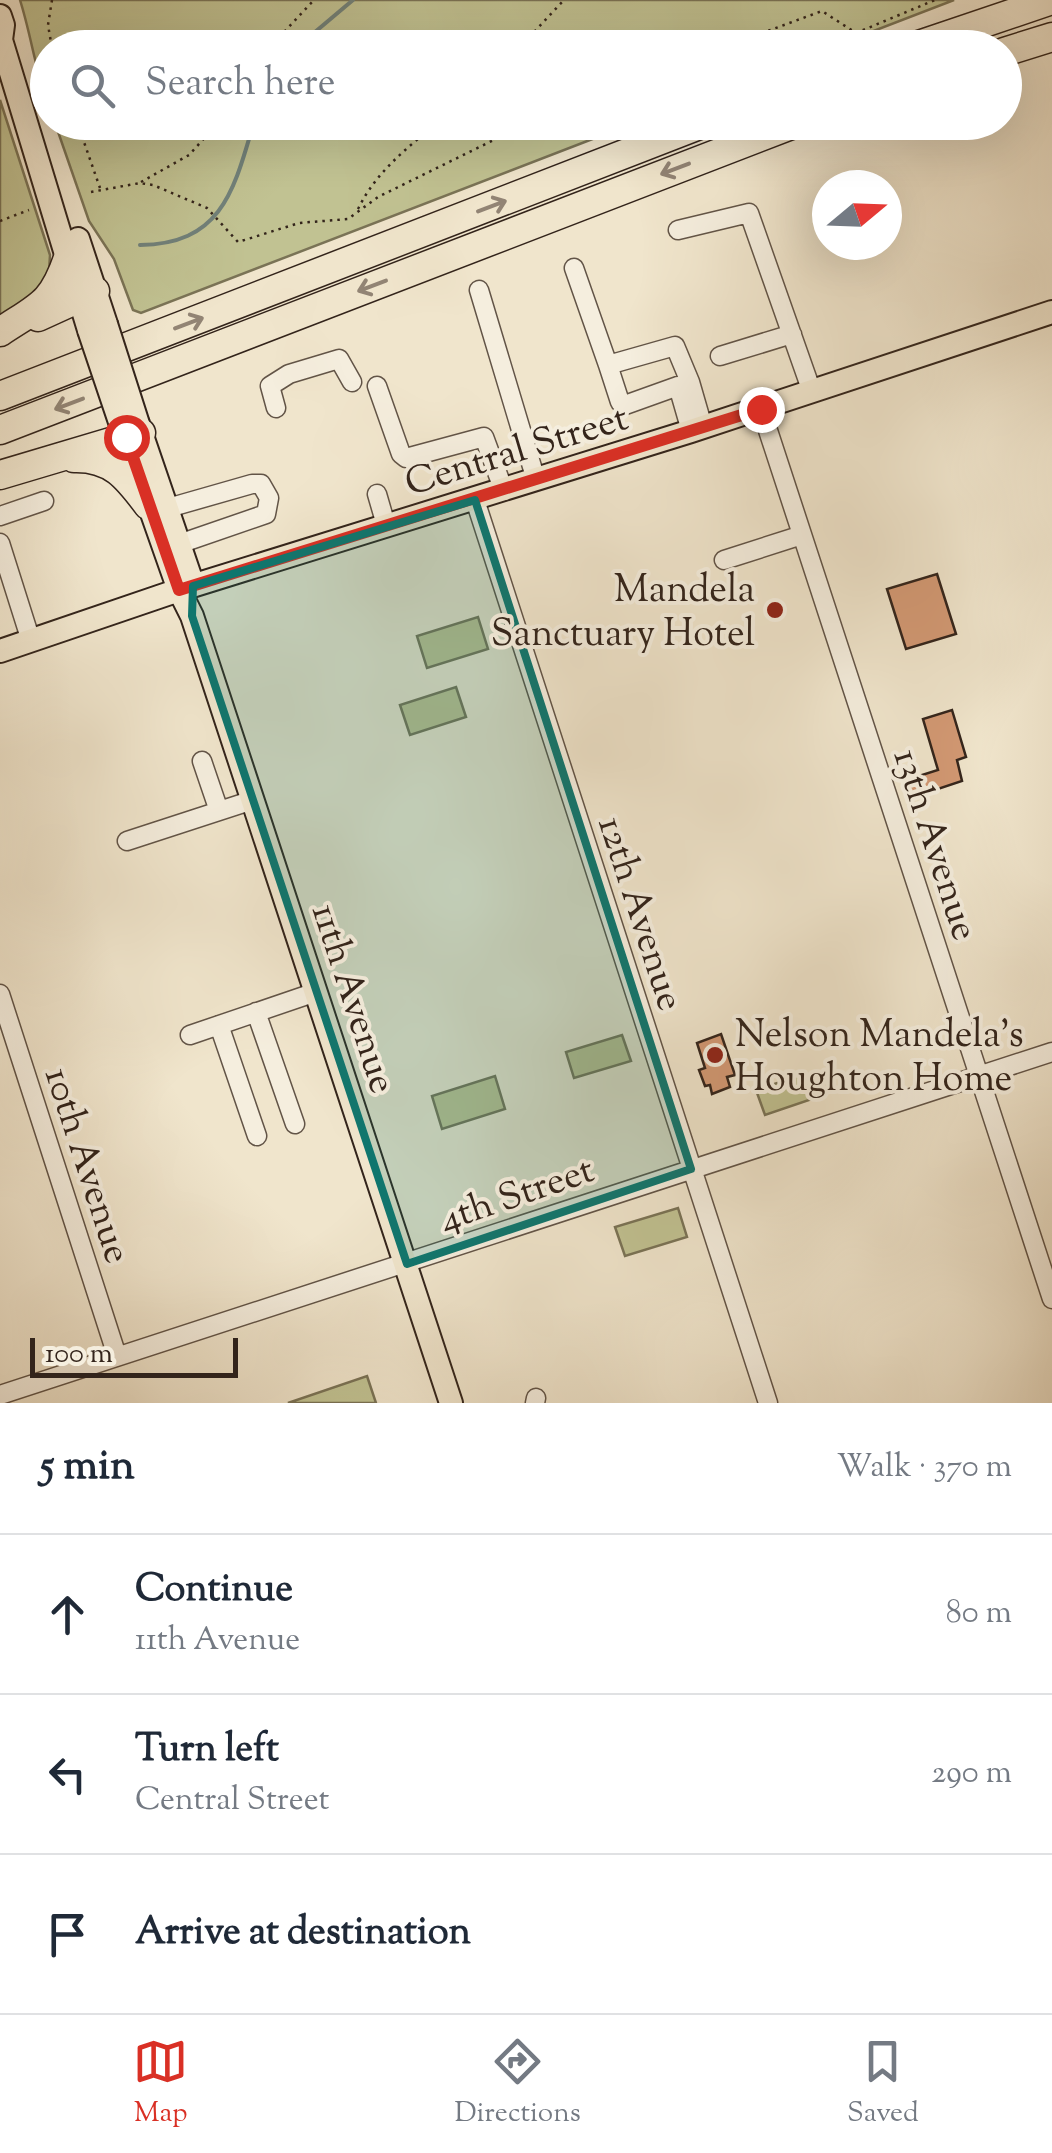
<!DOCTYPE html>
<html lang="en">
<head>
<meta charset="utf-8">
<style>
	:root { --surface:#fff; --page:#f2f2f3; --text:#1f2937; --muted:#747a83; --line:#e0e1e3; --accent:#d93025 }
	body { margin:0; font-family:"Sorts Mill Goudy",serif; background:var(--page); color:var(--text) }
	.compass { position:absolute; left:812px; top:170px; width:90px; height:90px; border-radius:50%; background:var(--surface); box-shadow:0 10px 40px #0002; rotate:71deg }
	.scale { position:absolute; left:30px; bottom:25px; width:208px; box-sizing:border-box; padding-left:10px; border:5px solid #33241b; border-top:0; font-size:28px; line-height:35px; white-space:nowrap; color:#33241b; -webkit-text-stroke:8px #f5eede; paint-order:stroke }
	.stop { position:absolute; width:30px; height:30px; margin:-22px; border:8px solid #d93025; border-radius:50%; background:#fff }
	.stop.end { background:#d93025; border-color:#fff; box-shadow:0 2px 10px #0008 }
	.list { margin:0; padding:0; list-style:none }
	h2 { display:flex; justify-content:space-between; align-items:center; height:130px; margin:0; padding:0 40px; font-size:42px }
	h2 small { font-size:32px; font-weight:400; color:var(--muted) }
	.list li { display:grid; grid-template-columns:65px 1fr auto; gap:30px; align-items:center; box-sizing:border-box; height:160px; padding:0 40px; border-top:2px solid var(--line) }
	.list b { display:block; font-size:38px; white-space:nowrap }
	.list p { margin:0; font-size:32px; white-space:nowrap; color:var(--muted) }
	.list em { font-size:32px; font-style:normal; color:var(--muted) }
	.icon { flex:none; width:55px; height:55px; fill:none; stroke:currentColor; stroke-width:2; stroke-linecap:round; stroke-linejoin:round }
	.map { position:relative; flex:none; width:1052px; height:1403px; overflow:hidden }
	.search { position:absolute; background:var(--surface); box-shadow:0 10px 40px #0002; left:30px; right:30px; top:30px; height:110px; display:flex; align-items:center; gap:25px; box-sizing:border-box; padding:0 35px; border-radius:55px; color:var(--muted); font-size:38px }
	.sheet { height:610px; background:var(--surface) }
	nav { display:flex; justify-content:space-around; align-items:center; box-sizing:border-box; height:140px; border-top:2px solid var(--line); background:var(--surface); font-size:28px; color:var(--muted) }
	nav a { display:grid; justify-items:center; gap:5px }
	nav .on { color:var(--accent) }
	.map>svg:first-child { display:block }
</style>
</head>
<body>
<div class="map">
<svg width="1052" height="1403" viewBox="0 0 1052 1403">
	<rect width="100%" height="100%" fill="#f0e5cc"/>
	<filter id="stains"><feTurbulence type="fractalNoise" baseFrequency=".002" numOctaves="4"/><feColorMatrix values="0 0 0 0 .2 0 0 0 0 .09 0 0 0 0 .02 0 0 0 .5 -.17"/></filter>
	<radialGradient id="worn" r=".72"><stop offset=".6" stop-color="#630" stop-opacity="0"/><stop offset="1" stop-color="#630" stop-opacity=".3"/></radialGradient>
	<path fill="#c1c292" stroke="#7a7356" stroke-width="2.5" d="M20,0H954L832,47L48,48L47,101C35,68 31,35 20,0Z
		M0,100L50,255L48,288L0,321Z
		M55,123V122L634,123L141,313L133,310L114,259L89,221Z
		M478,617L488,649L427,668L417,636Z
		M456,687L466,717L410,735L400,705Z
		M622,1035L631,1061L574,1078L566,1052Z
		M804,1074L812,1099L765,1115L756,1090Z
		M495,1076L505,1109L442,1129L432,1096Z
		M678,1208L687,1237L625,1256L615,1227Z
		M367,1376L376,1403H288Z"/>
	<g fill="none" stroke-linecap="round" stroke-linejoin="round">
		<path stroke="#71817a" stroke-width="4" d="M296,48L353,0
			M140,245C222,244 234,190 254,122"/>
	</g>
	<path fill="#d39974" stroke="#33241b" stroke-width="2.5" d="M937,574L956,634L906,649L887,589Z
		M952,710L966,757L957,760L962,781L911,798L906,780L938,770L923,719Z
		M721,1034L735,1075L727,1077L730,1087L712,1094L710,1085L705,1086L699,1070L705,1068L697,1043Z"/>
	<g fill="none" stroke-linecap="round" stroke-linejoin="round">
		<defs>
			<path id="minor" d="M678,230L749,213L812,392
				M574,268L608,365
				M479,290L536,480
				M720,356L792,334
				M377,386L401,454L406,458L484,437L504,491
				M276,408L270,386L289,374L339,359L352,382
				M761,409L1052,1299
				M691,431L678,386L625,405L620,402L608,365L675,346L690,382L703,427
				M377,494L386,525
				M475,500L768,1403
				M168,508L252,484H261L269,498L266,514L179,544
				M0,516L44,501
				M0,543L31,641
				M724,560L802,535
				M202,761L219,811
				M127,841L253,800
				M0,994L117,1356
				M256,1012L295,1124
				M219,1025L257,1136
				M190,1035L316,992
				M0,1395L1052,1052
				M535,1403L536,1398"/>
			<path id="major" d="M0,16L3,25L1,40L89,330
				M78,239L106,324
				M138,424L192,582
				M122,428L179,590L192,616L451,1403
				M0,651L179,590L691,431L1052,312"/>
			<path id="highway" d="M910,48L1052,0
				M1004,52L1052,37
				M38,317L95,291
				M0,332C39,306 52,305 68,258
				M0,396L707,122
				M0,430L799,122
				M74,458C112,457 127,477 148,505
				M0,475L141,433"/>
		</defs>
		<use href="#minor" stroke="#625447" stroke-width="21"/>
		<use href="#major" stroke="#33241b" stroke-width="26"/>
		<use href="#highway" stroke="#33241b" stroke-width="31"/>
		<path stroke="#33241b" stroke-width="2.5" stroke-dasharray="2.5 5" stroke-linecap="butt" d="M52,0L48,25L52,48
			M269,48L314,0
			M519,48L564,0
			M711,48L735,43L822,11L856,33L935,0
			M77,122L100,188
			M141,182L189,155L219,122
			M91,192L140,183L153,185L207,208L238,242L299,223L348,219L378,197L514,130L538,122
			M358,209C376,172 406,149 438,122
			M0,221L29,210"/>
		<use href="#minor" stroke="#f5eede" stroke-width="18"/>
		<use href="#major" stroke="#f0e5cc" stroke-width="22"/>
		<use href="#highway" stroke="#f0e5cc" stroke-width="28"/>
		<defs>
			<path id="major-bridge" d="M106,324L138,424
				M89,330L122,428"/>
		</defs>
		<use href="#major-bridge" stroke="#33241b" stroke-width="26" stroke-linecap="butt"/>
		<use href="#major-bridge" stroke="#f0e5cc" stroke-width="22"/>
	</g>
	<defs><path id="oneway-shaft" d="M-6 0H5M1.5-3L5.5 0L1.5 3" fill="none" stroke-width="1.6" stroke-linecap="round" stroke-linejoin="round" transform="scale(2.5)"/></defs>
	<g stroke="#928474">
		<use href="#oneway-shaft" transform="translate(675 169) rotate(159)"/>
		<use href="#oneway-shaft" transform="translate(492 206) rotate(-21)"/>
		<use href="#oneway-shaft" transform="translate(372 286) rotate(159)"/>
		<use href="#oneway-shaft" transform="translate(189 323) rotate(-21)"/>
		<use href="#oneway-shaft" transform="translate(69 404) rotate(159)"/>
	</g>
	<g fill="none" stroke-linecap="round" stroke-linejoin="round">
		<path stroke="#d93025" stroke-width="12" d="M126,437L179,590L761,409"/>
	</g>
	<path fill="#0f766e" fill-opacity="0.2" stroke="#0f766e" stroke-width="8" stroke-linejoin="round" d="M475,500L691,1169L407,1264L192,616L193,586Z"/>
	<g fill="#8f2418" stroke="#f5eede" stroke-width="4">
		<circle cx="775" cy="610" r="10"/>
		<circle cx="715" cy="1055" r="10"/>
	</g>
	<g text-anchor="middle" stroke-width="8" stroke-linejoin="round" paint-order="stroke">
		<g font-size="38" fill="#33241b" stroke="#f5eede">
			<text transform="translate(516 449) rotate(-17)" y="13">Central Street</text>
			<text transform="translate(937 844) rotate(72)" y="13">13th Avenue</text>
			<text transform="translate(642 913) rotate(72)" y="13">12th Avenue</text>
			<text transform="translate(355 998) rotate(72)" y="13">11th Avenue</text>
			<text transform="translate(89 1165) rotate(72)" y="13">10th Avenue</text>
			<text transform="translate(516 1193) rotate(-19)" y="13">4th Street</text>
		</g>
		<g font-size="38" fill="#33241b" stroke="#f5eede" text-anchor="end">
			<text x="755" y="601">Mandela<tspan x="755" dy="44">Sanctuary Hotel</tspan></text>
			<text x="735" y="1046" text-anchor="start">Nelson Mandela's<tspan x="735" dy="44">Houghton Home</tspan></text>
		</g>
	</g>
	<rect width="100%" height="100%" filter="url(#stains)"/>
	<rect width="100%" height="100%" fill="url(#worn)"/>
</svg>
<svg class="compass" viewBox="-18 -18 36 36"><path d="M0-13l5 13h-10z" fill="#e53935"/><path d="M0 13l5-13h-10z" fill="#747a83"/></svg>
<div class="scale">100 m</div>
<div class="stop" style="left:126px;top:437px"></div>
<div class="stop end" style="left:761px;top:409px"></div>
<div class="search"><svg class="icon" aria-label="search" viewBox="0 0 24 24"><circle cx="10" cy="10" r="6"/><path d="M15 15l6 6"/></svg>Search here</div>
</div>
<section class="sheet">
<h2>5 min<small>Walk · 370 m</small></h2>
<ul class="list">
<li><svg class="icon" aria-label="ahead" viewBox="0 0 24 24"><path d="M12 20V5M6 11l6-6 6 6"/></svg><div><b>Continue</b><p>11th Avenue</p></div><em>80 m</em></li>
<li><svg class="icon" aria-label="left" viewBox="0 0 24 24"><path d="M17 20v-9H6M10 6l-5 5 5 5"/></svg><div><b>Turn left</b><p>Central Street</p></div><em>290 m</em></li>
<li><svg class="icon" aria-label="arrive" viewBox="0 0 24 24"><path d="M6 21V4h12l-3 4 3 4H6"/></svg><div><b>Arrive at destination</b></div></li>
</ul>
</section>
<nav>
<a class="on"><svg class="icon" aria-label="map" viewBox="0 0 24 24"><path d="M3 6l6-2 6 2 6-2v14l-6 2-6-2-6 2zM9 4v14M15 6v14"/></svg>Map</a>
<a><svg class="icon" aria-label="directions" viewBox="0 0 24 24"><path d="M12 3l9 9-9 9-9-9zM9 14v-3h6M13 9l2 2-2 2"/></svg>Directions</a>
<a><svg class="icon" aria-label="saved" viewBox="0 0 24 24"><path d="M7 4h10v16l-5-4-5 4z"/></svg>Saved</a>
</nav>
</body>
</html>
